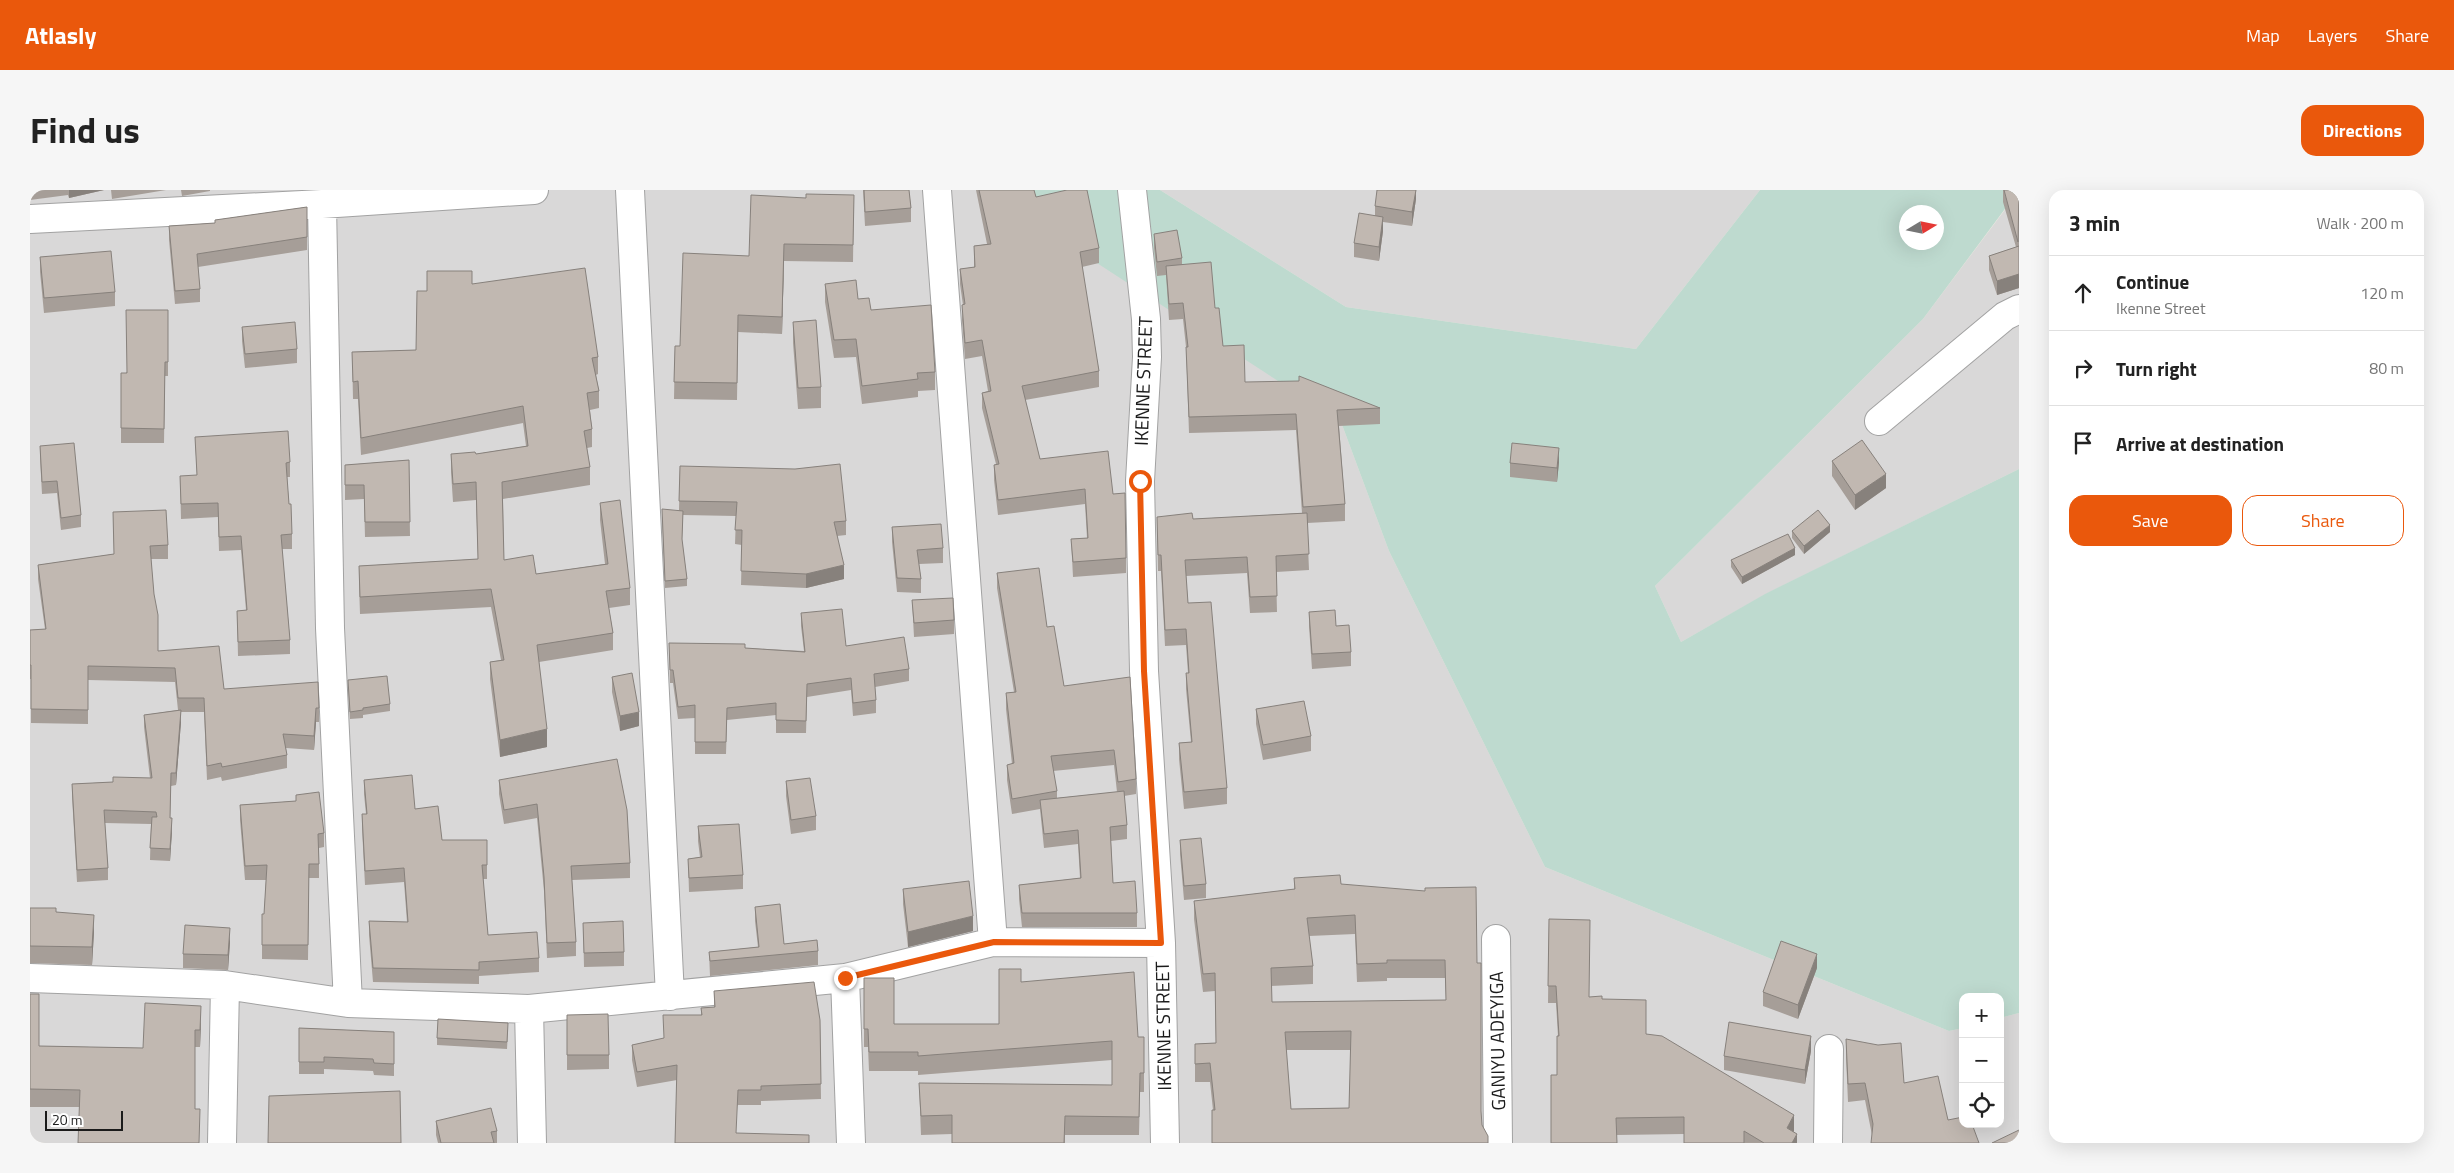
<!DOCTYPE html>
<html lang="en">
<head>
<meta charset="utf-8">
<style>
	:root { --surface:#fff; --page:#f6f6f6; --text:#222; --muted:#767676; --line:#e0e0e0; --accent:#ea580c }
	body { margin:0; font-family:"Titillium Web",sans-serif; background:var(--page); color:var(--text) }
	.controls { position:absolute; right:15px; bottom:15px; display:grid; overflow:hidden; border-radius:10px; box-shadow:0 5px 20px #0002 }
	.controls button { width:45px; height:45px; display:grid; place-items:center; padding:0; border:0; border-bottom:1px solid var(--line); background:var(--surface); color:var(--text); font:25px sans-serif }
	.compass { position:absolute; left:1869px; top:15px; width:45px; height:45px; border-radius:50%; background:var(--surface); box-shadow:0 5px 20px #0002; rotate:80deg }
	.scale { position:absolute; left:15px; bottom:12px; width:78px; box-sizing:border-box; padding-left:5px; border:2px solid #1b1b1b; border-top:0; font-size:14px; line-height:18px; white-space:nowrap; color:#1b1b1b; -webkit-text-stroke:4px #fff; paint-order:stroke }
	.stop { position:absolute; width:15px; height:15px; margin:-11px; border:4px solid #ea580c; border-radius:50%; background:#fff }
	.stop.end { background:#ea580c; border-color:#fff; box-shadow:0 1px 5px #0008 }
	.list { margin:0; padding:0; list-style:none }
	h2 { display:flex; justify-content:space-between; align-items:center; height:65px; margin:0; padding:0 20px; font-size:21px }
	h2 small { font-size:16px; font-weight:400; color:var(--muted) }
	.list li { display:grid; grid-template-columns:32px 1fr auto; gap:15px; align-items:center; box-sizing:border-box; height:75px; padding:0 20px; border-top:1px solid var(--line) }
	.list b { display:block; font-size:19px; white-space:nowrap }
	.list p { margin:0; font-size:16px; white-space:nowrap; color:var(--muted) }
	.list em { font-size:16px; font-style:normal; color:var(--muted) }
	.actions { display:flex; gap:10px; padding:15px 20px }
	.actions a { flex:1; padding:11px 0; border:1px solid var(--accent); border-radius:15px; text-align:center; font-size:18px; color:var(--accent) }
	.actions .main { background:var(--accent); color:#fff }
	.icon { flex:none; width:28px; height:28px; fill:none; stroke:currentColor; stroke-width:2; stroke-linecap:round; stroke-linejoin:round }
	.map { position:relative; flex:none; width:1989px; height:953px; overflow:hidden; border-radius:15px }
	header { display:flex; align-items:center; gap:30px; box-sizing:border-box; height:70px; padding:0 25px; background:var(--accent); color:#fff }
	header strong { font-size:24px }
	nav { display:flex; gap:28px; margin-inline-start:auto; font-size:18px }
	.intro { display:flex; align-items:center; justify-content:space-between; box-sizing:border-box; height:120px; padding:0 30px }
	h1 { margin:0; font-size:35px }
	.button { padding:12px 22px; border-radius:15px; background:var(--accent); color:#fff; font-size:18px; font-weight:700 }
	main { display:flex; gap:30px; padding:0 30px }
	aside { flex:1; background:var(--surface); border-radius:15px; box-shadow:0 5px 20px #0002 }
	.map>svg:first-child { display:block }
</style>
</head>
<body>
<header>
<strong>Atlasly</strong>
<nav><a>Map</a><a>Layers</a><a>Share</a></nav>
</header>
<div class="intro"><h1>Find us</h1><a class="button">Directions</a></div>
<main>
<div class="map">
<svg width="1989" height="953" viewBox="0 0 1989 953">
	<rect width="100%" height="100%" fill="#ede9e1"/>
	<path fill="#d9d8d8" d="M0,0H965L1311,232L1359,361L1515,677L1919,841L1933,838V934H1970V828L1989,823V953H0Z
		M1130,0H1730L1606,159L1316,117Z
		M1989,1V279L1736,404L1651,452L1625,396L1893,129Z"/>
	<path fill="#bedacf" fill-rule="evenodd" d="M965,0H1130L1316,117L1606,159L1730,0H1989L1893,129L1625,396L1651,452L1735,404L1989,279V823L1970,828V807H1933V838L1919,841L1515,677L1359,361L1311,232L1047,60ZM1876,22H1906V52H1876Z"/>
	<g fill="none" stroke-linecap="round" stroke-linejoin="round">
		<defs>
			<path id="minor" d="M600,0L640,806
				M907,0L963,752
				M1102,0L1116,129L1117,167L1110,291L1114,481L1131,753L1135,953
				M292,14L300,438L318,813
				M0,29L292,14L504,0
				M1849,231L1975,126L1989,119
				M1466,749L1468,953
				M0,788L195,795L318,813L499,819L815,788L963,752L1131,753
				M815,788L821,953
				M499,819L502,953
				M192,953L195,795
				M1798,953L1799,859"/>
		</defs>
		<use href="#minor" stroke="#a2a2a2" stroke-width="30"/>
		<use href="#minor" stroke="#fff" stroke-width="28"/>
	</g>
	<path fill="#a69e98" fill-rule="evenodd" d="M0,0H74L39,8L38,5L0,10Z
		M81,0H136L82,9Z
		M151,0H180V1L152,6Z
		M833,0H879L881,18V32L835,36Z
		M946,0H1004L1006,7L1069,58V73L1052,77L1069,181V197L995,210L1010,269L1083,304L1096,368V383L1043,387L1041,349L1057,348L1055,314L968,325L964,290V275L966,274L952,218V203L958,201L952,166L935,169L932,130L933,115L930,94V79L944,77V56L957,54Z
		M1386,0V9L1382,36L1353,32V41L1349,71L1324,67V53L1345,26V16Z
		M1973,0H1989V98L1967,105L1959,80V66L1986,57L1973,12Z
		M824,5L823,72L754,71L752,144L708,142L707,210L644,209L645,156H650L719,66L776,8Z
		M277,17V60L168,77L170,99V112L145,114L139,50V36L185,33V30Z
		M1124,44L1152,68V74L1185,118L1193,156L1215,192L1350,218V234L1309,236L1315,314V331L1277,333L1279,380L1246,382L1247,422L1220,423L1217,383L1156,386L1158,413L1197,598V614L1154,619L1149,569V553L1161,552L1156,499V483H1158L1156,455L1135,456L1131,381H1128L1127,327L1163,329L1272,323L1266,240L1159,243L1156,157L1153,129L1139,130L1136,85L1127,86L1124,58Z
		M10,67L85,102V116L14,123L10,82Z
		M442,94L568,167V184L566,185L569,201V218L560,220L562,239V257L557,258L560,277V295L473,309L474,370L506,384L575,374L570,330V313L600,398V415L579,418L583,443V460L509,472L517,557L470,567L460,489V472L471,470L461,417L330,424L329,394V376L448,369L446,310L423,312L421,282V264H446L496,256L493,233L331,265L328,209H323L322,162L386,160L397,101Z
		M795,94L828,109L841,120L905,182V200L888,201V207L832,214L826,167L804,168L795,112Z
		M138,120V186H135L134,253H91V183H96Z
		M763,132L791,197V218L768,219L763,153Z
		M212,137L267,159V173L215,178L212,151Z
		M165,247L260,272V287H257L259,314L262,344V359H252L260,450V464L208,466L207,421L216,420L211,360L189,361L188,327L151,329L150,286H167Z
		M10,256L51,325V337L31,340L27,303L12,304L10,268Z
		M379,270L380,346L335,347L334,309L315,310V275Z
		M1802,271L1856,298L1825,320L1802,286Z
		M1529,272L1527,292L1480,287V273Z
		M650,276L816,331V345L807,346L814,389L776,398L711,395L712,355L705,354L706,326L653,325L652,351L657,389V396L635,398L632,327L649,320Z
		M83,322L138,355V369H121L128,461L194,499L289,518V532H286L284,560L256,558L257,565V578L192,591L191,587L177,590L174,522H151V532L146,595L141,596L140,628L142,641L140,671L120,670L121,634L75,633L78,678V690L47,692L42,606V594L83,592L120,588L114,537V525L148,520L145,492L58,490V534L1,533V489H0V440L15,439L8,389V375L84,364Z
		M862,337L913,358V373L889,374L891,389V403L867,402L862,352Z
		M1762,341L1800,342L1774,364L1762,348Z
		M1765,365L1712,394L1701,377V370Z
		M967,383L1017,437L1034,496L1106,589V604L1094,606L1097,635V649L1081,651L1083,693L1107,723V737H992L989,709V695L1050,688L1048,654L1014,658L1010,619L982,624L977,590V575L982,574L976,519V503L984,502L967,398ZM1084,575L1087,602L1027,608V601L1023,581Z
		M882,410L924,430V444L884,447Z
		M1279,422L1306,436L1321,462V476L1282,479L1279,436Z
		M771,423L816,456L879,479V491L845,497L846,510V523L823,526L821,500L777,507L776,543H746V525L697,530L696,564H665V528L648,529L643,493H640L639,453L715,458L774,461L771,436Z
		M582,487L609,536L590,541L582,502Z
		M318,497L360,514V521L333,525V528L320,529Z
		M1226,519L1281,546V561L1233,570L1226,534Z
		M334,590L385,619L412,650H457V689H453L458,745L509,768V782L449,786V794L343,792L339,745V731L377,732L374,692L335,695L332,638V624H336L334,604Z
		M469,590L600,673V688L542,690L546,752V766L517,768L514,701L507,628L474,634L469,604Z
		M756,591L786,626V640L761,644L756,606Z
		M266,605L294,643V657L289,658V688H279L278,770L232,769V724H234L236,690H215L210,630V615L266,611Z
		M668,636L713,685V699L659,702L658,669L670,667L668,651Z
		M1150,650L1176,694V708L1154,710L1150,664Z
		M1264,688L1311,694L1447,773L1451,921L1183,920L1180,892H1165V854L1186,853L1185,801L1173,802L1164,729V711L1264,699ZM1325,744L1327,792L1357,791V788H1415L1416,810L1242,812L1241,796L1283,794V776L1279,746ZM1256,860H1321L1319,918L1261,919Z
		M873,699L943,741L878,757L873,714Z
		M725,717L754,754L788,761V775L680,786L679,762L728,757L725,731Z
		M0,718L26,722L64,742L62,775L0,773Z
		M1519,729L1559,807L1572,809L1616,844L1764,942L1767,953H1654V944L1586,945L1527,885L1528,846L1526,813H1518Z
		M553,733L594,762V776L554,777Z
		M200,752L198,780L153,778V764Z
		M1787,778L1768,829L1733,816V802Z
		M834,788L864,834H969L991,792L1108,847H1114V902H1110L1109,945H1035V953H922V944L891,945L889,893L1082,895V870L888,885V881H839L838,857H834Z
		M684,801L790,830L791,909L731,911V915H708L645,953L647,890L607,897L602,870V855L634,849L671,825V818L684,817Z
		M0,804L9,856L113,858L171,833L170,857H165V919L170,937L49,917H0Z
		M537,825L579,865V879L537,880Z
		M269,838L364,842V886L344,885L343,881L294,879V884H269Z
		M478,840L477,859L407,855V848Z
		M1816,849L1874,893L1918,930L1842,945L1835,910L1818,912L1816,867Z
		M1781,861L1775,894L1694,880V866Z
		M406,931L467,941V953H408L406,945Z"/>
	<path fill="#87817c" d="M39,0H74L39,8Z
		M1386,0V9L1382,36V22Z
		M1353,27V41L1349,71V57Z
		M754,54V71L752,144V127Z
		M1989,84V98L1967,105V91Z
		M1529,258V272L1527,292V278Z
		M1856,284V298L1825,320V305Z
		M1800,335V342L1774,364V356Z
		M1765,358V365L1712,394V387Z
		M814,375V389L776,398V384Z
		M286,518V532L284,560V546Z
		M151,520V532L146,595V583Z
		M609,522V536L590,541V526Z
		M517,539V557L470,567V550Z
		M142,628V641L140,671V659Z
		M64,725V742L62,775V757Z
		M943,726V741L878,757V742Z
		M200,738V752L198,780V765Z
		M1787,764V778L1768,829V815Z
		M171,816V833L170,857V840Z
		M1781,846V861L1775,894V880Z
		M1764,925V942L1757,938Z
		M1767,944V953H1762Z"/>
	<path fill="#c1b8b1" stroke="#87817c" fill-rule="evenodd" d="M834,0H879L881,18L835,22Z
		M949,0H1004L1006,7L1037,0H1057L1069,58L1050,62L1069,181L992,196L1010,269L1078,261L1083,304L1095,303L1096,368L1043,372L1041,349L1058,348L1055,299L968,310L964,275L969,274L952,203L961,201L952,150L935,153L932,115L935,114L930,79L945,77L944,56L961,54Z
		M1347,0H1386L1382,22L1345,16Z
		M1974,0H1989L1988,52Z
		M776,4L824,5L823,55L754,54L752,127L708,125L707,193L644,192L645,156H650L653,63L719,66L721,5L776,8Z
		M277,17V47L167,64L170,99L145,101L139,36L185,33V30Z
		M1329,23L1353,27L1349,57L1324,53Z
		M1147,40L1152,68L1127,72L1124,44Z
		M1989,56V84L1967,91L1959,66Z
		M81,61L85,102L14,108L10,67Z
		M1181,72L1185,118H1189L1193,156L1214,155L1215,192L1269,191V186L1350,218L1307,220L1315,314L1273,317L1266,224L1159,227L1156,157H1158L1153,113L1139,114L1136,76Z
		M555,78L568,167L562,168L569,201L557,203L562,239L554,241L560,277L472,292L474,370L503,365L506,384L578,374L570,313L590,310L600,398L576,401L583,443L507,455L517,539L470,550L460,472L474,470L461,399L330,407L329,376L448,369L446,292L423,294L421,264L445,262L446,264L498,256L493,216L331,248L328,191L323,192L322,162L386,160L387,101H397V81H442V94Z
		M826,90L828,109L839,108L841,120L901,115L905,182L887,183L888,189L832,196L826,149L804,150L795,94Z
		M96,120H138V172H135L134,239L91,238V183H97Z
		M786,130L791,197L768,198L763,132Z
		M265,132L267,159L215,164L212,137Z
		M258,241L260,272L256,273L259,314H261L262,344L251,345L260,450L208,452L207,421L217,420L211,346L189,347L188,313L151,314L150,286L167,285L165,247Z
		M1832,250L1856,284L1825,305L1802,271Z
		M44,253L51,325L31,328L27,291L12,292L10,256Z
		M1482,253L1529,258L1527,278L1480,273Z
		M379,270L380,332H335L334,295H315V275Z
		M810,274L816,331L804,332L814,375L776,384L711,381L712,340H705L707,312L649,311L650,276L765,279Z
		M632,319L653,321L652,349L657,389L635,391Z
		M136,320L138,355L120,356L124,404L128,425V461L189,456L194,499L288,492L289,518H286L284,546L253,544L257,565L192,577L191,573L177,576L174,508H148L145,478L58,476V520L1,519V475H0V440L16,439L8,375L84,364L83,322Z
		M1788,320L1800,335L1774,356L1762,341Z
		M1162,323L1163,329L1277,323L1279,364L1246,366L1247,406L1220,407L1217,367L1155,370L1158,413L1181,412L1197,598L1154,602L1149,553L1162,552L1156,483H1159L1156,439L1135,440L1131,365H1128L1127,327Z
		M911,334L913,358L887,360L891,389L867,388L862,337Z
		M1758,344L1765,358L1712,387L1701,370Z
		M1009,378L1017,437L1024,436L1034,496L1100,487L1106,589L1088,592L1084,560L1021,566L1027,601L982,609L977,575L984,573L976,503L986,502L967,383Z
		M923,408L924,430L884,433L882,410Z
		M812,419L816,456L874,447L879,479L844,484L846,510L823,513L821,488L777,494L776,531L746,530V513L697,518L696,552H665V515L648,517L643,480H640L639,453L715,454V458L775,462L771,423Z
		M1305,420L1306,436L1319,435L1321,462L1282,464L1279,422Z
		M602,483L609,522L590,526L582,487Z
		M357,486L360,514L333,518V520L320,522L318,490Z
		M1274,511L1281,546L1233,555L1226,519Z
		M151,520L146,583H141L140,628H142L140,659L120,658L122,627H127L126,622L74,620L78,678L47,680L42,594L83,592V587L122,588L114,525Z
		M587,569L597,620L600,673L541,676L546,752L517,753L514,687L507,614L474,620L469,590Z
		M382,585L385,619L408,616L412,650H457V675H452L458,745L507,742L509,768L449,772V780L343,778L339,731L378,732L374,678L335,681L332,624H337L334,590Z
		M780,588L786,626L761,630L756,591Z
		M1094,601L1097,635L1080,637L1083,693L1105,691L1107,723H992L989,695L1051,688L1048,640L1014,644L1010,610Z
		M289,602L294,643L288,644L289,674H279L278,755H232V724H234L237,675L215,676L210,615L266,611V605Z
		M709,634L713,685L659,688L658,669L672,667L668,636Z
		M1171,648L1176,694L1154,696L1150,650Z
		M1310,685L1311,694L1395,701V698L1446,697L1447,773H1451V921L1452,935L1458,946V953H1182V920H1185L1180,873L1165,874V854L1186,853L1185,783L1173,784L1164,711L1265,699L1264,688ZM1325,725L1327,774L1357,773V770H1415L1416,810L1242,812L1241,778L1283,776L1277,728ZM1321,841L1319,918L1261,919L1255,842Z
		M939,691L943,726L878,742L873,699Z
		M750,714L754,754L787,750L788,761L680,771L679,762L729,757L725,717Z
		M0,718H26V722L64,725L62,757L0,756Z
		M1519,729L1560,730L1559,807L1572,806V809L1616,810V844L1632,846L1764,925L1757,938L1767,944L1762,953H1734L1714,941V953H1654V927L1586,928L1587,953H1521V885H1527V846H1529L1526,796H1518Z
		M593,731L594,762L554,763L553,733Z
		M155,735L200,738L198,765L153,764Z
		M1751,751L1787,764L1768,815L1733,802Z
		M969,779H991V792L1104,782L1108,847H1114V883H1110L1109,927L1035,926L1034,953H922V925L891,926L889,893L1082,895V851L888,866V862H839L838,839H834V788H864V834H969Z
		M784,792L790,830L791,894L731,896V900H708L706,943L779,945V953H645L647,875L607,882L602,855L634,848L633,825H672L671,818L685,817L684,801Z
		M0,804H9V856L113,858L115,813L171,816L170,840H165V919H170L169,953H48L50,900L0,899Z
		M578,824L579,865H537V825Z
		M408,829L478,833L477,852L407,848Z
		M1699,832L1781,846L1775,880L1694,866Z
		M269,838L364,842V874L344,873L343,869L294,867V872H269Z
		M1816,849L1848,855L1871,853L1874,893L1908,886L1918,930L1933,927V934H1942L1949,953H1841L1843,934L1835,893L1818,894Z
		M370,901L371,953H238L239,906Z
		M461,918L467,941L461,942L464,953H411L406,931Z
		M1989,940V953H1962Z"/>
	<g fill="none" stroke-linecap="round" stroke-linejoin="round">
		<path stroke="#ea580c" stroke-width="6" d="M815,788L964,752L1131,753L1114,481L1110,291"/>
	</g>
	<g text-anchor="middle" stroke-width="4.5" stroke-linejoin="round" paint-order="stroke">
		<g font-size="19" fill="#1b1b1b" stroke="#fff">
			<text transform="translate(1113 191) rotate(-88)" y="7">IKENNE STREET</text>
			<text transform="translate(1133 836) rotate(-91)" y="7">IKENNE STREET</text>
			<text transform="translate(1467 851) rotate(-91)" y="7">GANIYU ADEYIGA</text>
		</g>
	</g>
</svg>
<div class="controls">
<button>+</button>
<button>−</button>
<button><svg class="icon" aria-label="locate" viewBox="0 0 24 24"><circle cx="12" cy="12" r="6"/><path d="M12 2v4M12 18v4M2 12h4M18 12h4"/></svg></button>
</div>
<svg class="compass" viewBox="-18 -18 36 36"><path d="M0-13l5 13h-10z" fill="#e53935"/><path d="M0 13l5-13h-10z" fill="#767676"/></svg>
<div class="scale">20 m</div>
<div class="stop" style="left:1110px;top:291px"></div>
<div class="stop end" style="left:815px;top:788px"></div>
</div>
<aside>
<h2>3 min<small>Walk · 200 m</small></h2>
<ul class="list">
<li><svg class="icon" aria-label="ahead" viewBox="0 0 24 24"><path d="M12 20V5M6 11l6-6 6 6"/></svg><div><b>Continue</b><p>Ikenne Street</p></div><em>120 m</em></li>
<li><svg class="icon" aria-label="right" viewBox="0 0 24 24"><path d="M7 20v-9h11M14 6l5 5-5 5"/></svg><div><b>Turn right</b></div><em>80 m</em></li>
<li><svg class="icon" aria-label="arrive" viewBox="0 0 24 24"><path d="M6 21V4h12l-3 4 3 4H6"/></svg><div><b>Arrive at destination</b></div></li>
</ul>
<div class="actions"><a class="main">Save</a><a>Share</a></div>
</aside>
</main>
</body>
</html>
